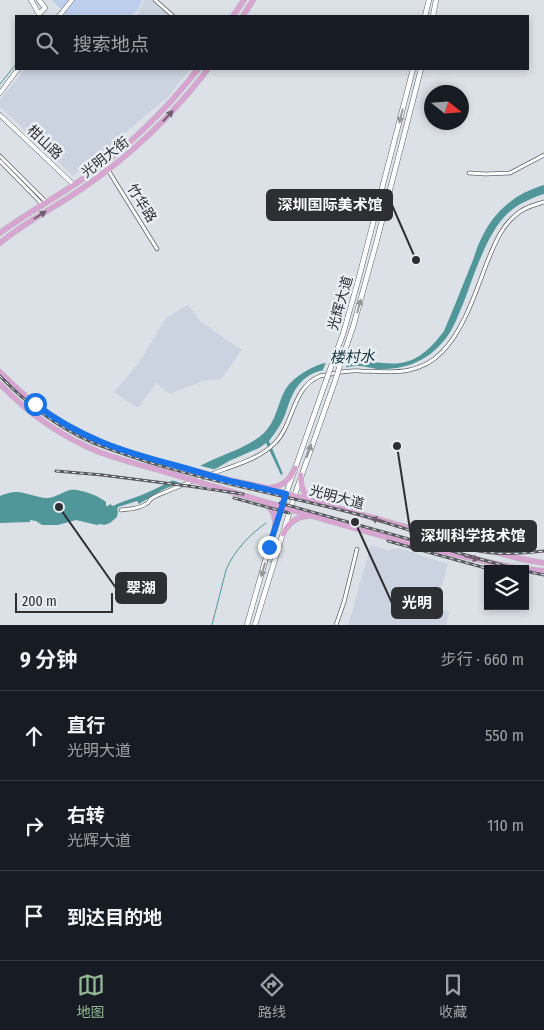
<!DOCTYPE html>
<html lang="zh">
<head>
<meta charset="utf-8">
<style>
	:root { --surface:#171b24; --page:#20242c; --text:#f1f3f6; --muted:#9ea1a6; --line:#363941; --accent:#92b994 }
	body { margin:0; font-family:"Fira Sans Condensed","Noto Sans SC",sans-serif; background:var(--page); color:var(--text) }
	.controls { position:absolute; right:15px; bottom:15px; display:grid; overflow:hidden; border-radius:0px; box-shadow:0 2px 8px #0003 }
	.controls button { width:45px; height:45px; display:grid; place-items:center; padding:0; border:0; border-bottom:1px solid var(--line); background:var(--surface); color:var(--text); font:25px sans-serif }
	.compass { position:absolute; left:424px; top:85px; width:45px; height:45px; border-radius:50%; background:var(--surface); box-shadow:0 2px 8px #0003; rotate:107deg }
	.scale { position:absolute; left:15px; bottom:12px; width:98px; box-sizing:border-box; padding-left:5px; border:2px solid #2e2f32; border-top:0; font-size:14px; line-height:18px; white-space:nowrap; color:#2e2f32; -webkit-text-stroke:4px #e9edf4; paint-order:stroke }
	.stop { position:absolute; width:15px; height:15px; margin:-11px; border:4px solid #1a73e8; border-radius:50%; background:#fff }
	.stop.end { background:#1a73e8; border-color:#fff; box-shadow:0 1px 5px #0008 }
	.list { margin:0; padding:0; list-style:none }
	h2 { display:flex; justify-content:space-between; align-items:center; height:65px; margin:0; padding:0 20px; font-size:21px }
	h2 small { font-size:16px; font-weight:400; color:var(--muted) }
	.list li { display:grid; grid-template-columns:32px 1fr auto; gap:15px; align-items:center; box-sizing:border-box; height:90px; padding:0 20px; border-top:1px solid var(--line) }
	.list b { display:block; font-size:19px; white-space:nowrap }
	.list p { margin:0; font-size:16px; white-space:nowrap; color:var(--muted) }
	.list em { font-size:16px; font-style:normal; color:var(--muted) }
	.icon { flex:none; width:28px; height:28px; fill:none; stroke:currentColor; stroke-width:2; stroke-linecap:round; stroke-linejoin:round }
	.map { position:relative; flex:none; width:544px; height:625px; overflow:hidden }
	.search { position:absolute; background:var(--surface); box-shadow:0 2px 8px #0003; left:15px; right:15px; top:15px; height:55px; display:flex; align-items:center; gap:12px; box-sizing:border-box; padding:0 18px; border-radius:0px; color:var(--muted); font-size:19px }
	.sheet { height:335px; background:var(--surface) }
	nav { display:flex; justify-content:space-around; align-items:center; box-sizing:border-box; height:70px; border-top:1px solid var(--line); background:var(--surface); font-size:14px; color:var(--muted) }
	nav a { display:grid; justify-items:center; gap:2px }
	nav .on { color:var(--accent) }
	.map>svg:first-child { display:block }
</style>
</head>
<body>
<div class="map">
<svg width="544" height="625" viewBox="0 0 544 625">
	<rect width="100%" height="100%" fill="#dce0e7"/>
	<path fill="#cbd3e1" d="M144,0H151L169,16H137Z
		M25,69H190L168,97L73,176L0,107V100Z
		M188,305L201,322L242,350L221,379L202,381L170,394L156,383L138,408L114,392L138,364L166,318Z
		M371,545L387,550L399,548L448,564L436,607L449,612L446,625H348Z"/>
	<path fill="#becfee" d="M52,0H142L138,10L130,16H63L65,13Z"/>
	<path fill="#519799" d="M544,185V194C531,198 518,204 508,213C486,234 474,276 463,304C457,318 452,333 441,344C424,363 402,370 377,369C371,368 364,366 358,366C351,366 343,368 335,369C325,370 316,370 307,377C294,386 290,400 285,415C281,425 275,433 269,441L283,474L281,475L266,443L259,448L229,461L217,468L162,490L139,504L137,501L118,507L117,510L118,511L117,517L110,523L104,525L100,524L97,525L76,520L58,525H42L36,521L30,520V522L0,523V496C5,494 11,492 16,492C26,492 37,498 47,498C55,498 62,492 70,490C78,488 100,496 106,502V506H108L110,504L113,506L117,504C129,499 141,496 153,490C172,481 191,470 210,461C228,453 250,446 264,433C276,421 277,406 284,392C290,380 304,371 316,366C324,362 333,362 342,361C391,359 408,379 444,331C454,308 463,284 473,260C476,251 479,242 483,235C496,209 517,193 544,185Z"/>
	<path fill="#dce0e7" d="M349,359L345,370L322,372L327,360Z
		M197,465L217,470L184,484L168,479Z"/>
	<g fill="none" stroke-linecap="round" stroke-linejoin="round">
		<path stroke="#519799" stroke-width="1" d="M56,16L70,0
			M0,84L16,64
			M212,625L226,570C234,551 249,535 266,523"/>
		<defs>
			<path id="minor" d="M155,0L173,16
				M0,156L46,202
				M0,161L43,205
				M108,170L157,249
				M469,173L486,174L510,173L544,155
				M121,510C129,509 139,509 146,504C151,501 147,502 151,499C156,495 163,493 168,491C187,483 206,476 225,469C242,463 261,457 275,443C294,424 292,387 320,376C323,375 328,375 331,374C341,372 351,370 361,371C391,372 419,376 442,352C463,331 476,292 486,265C494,246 500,227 517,214C524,207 535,205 544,202
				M336,625L344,602L357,549"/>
			<path id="tertiary" d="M59,16L72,0
				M0,93L18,69
				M0,115L74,185"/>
			<path id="secondary" d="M31,0L39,14L45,8L39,0
				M425,16L429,0
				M433,16L436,0
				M336,353L343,334L358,281L413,69
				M344,353L353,327L376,244L421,69
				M247,625L269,547L286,494L326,381
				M255,625L294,497L335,381"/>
			<path id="primary" d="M233,16L244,0
				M243,16L253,0
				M0,233C27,213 57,197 84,178C127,148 166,110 198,69
				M0,243C25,222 54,208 80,190C129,157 172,116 208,69
				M0,372C31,404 67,430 110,446C129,453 149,458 169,464
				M0,384C28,413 62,437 99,452C118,459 136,464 155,469
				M301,475C300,485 303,493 310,500
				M229,480L263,487L517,558L544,563
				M212,486C290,509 368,534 448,553C473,558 498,565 523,569
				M270,488C283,486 290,480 295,468
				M266,504C274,511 277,521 274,532
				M283,534C288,523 296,517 308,516
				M525,569L544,571"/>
		</defs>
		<use href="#minor" stroke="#62666c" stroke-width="4.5"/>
		<use href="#tertiary" stroke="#62666c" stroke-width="5"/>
		<use href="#secondary" stroke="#62666c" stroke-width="5.5"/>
		<use href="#primary" stroke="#bcbcbd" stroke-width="6"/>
		<use href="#minor" stroke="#fff" stroke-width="3"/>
		<use href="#tertiary" stroke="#fff" stroke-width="4"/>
		<use href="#secondary" stroke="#fff" stroke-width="4.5"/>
		<use href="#primary" stroke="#d8a4d1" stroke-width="5"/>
		<defs>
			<path id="rail" d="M0,376C26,403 56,426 91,442C108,449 127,455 145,461C214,483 286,496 357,514C385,522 412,531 440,540C451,543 462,547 473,550C496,555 521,554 544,551
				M56,471L102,475L188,486L243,494
				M234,498L289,513
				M280,503L516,569
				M388,541L489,569
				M525,571L544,575"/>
		</defs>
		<use href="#rail" stroke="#57595d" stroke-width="3"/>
		<use href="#rail" stroke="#e9edf4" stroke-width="1" stroke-dasharray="4" stroke-linecap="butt"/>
		<defs>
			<path id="secondary-bridge" d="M326,381L336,353
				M335,381L344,353"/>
			<path id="primary-bridge" d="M169,464L229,480
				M152,468L212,486"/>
		</defs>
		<use href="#secondary-bridge" stroke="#62666c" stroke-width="5.5" stroke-linecap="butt"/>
		<use href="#primary-bridge" stroke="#bcbcbd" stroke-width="6" stroke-linecap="butt"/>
		<use href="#secondary-bridge" stroke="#fff" stroke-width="4.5"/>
		<use href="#primary-bridge" stroke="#d8a4d1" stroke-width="5"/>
	</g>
	<defs><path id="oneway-solid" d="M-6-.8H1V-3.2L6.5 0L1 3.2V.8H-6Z" transform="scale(1.25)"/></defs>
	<g fill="#725e72">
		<use href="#oneway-solid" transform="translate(168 116) rotate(-47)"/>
		<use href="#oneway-solid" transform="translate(40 215) rotate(-32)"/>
		<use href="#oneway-solid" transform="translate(378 520) rotate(-165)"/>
		<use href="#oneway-solid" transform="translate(472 558) rotate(13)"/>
	</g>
	<g fill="#969798">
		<use href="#oneway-solid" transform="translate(401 116) rotate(104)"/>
		<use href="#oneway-solid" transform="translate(359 306) rotate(-75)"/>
		<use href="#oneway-solid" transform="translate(309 451) rotate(-71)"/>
		<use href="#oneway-solid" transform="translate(263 570) rotate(106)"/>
	</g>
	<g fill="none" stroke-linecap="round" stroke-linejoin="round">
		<path stroke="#1a73e8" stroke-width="6" d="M35,404C80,438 121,451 174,465C193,470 211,476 230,481C249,485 267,489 286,494L269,547"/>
	</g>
	<g text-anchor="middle" stroke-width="5" stroke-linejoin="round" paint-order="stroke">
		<g font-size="14" fill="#2e2f32" stroke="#e9edf4">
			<text transform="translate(45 142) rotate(43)" y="5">柑山路</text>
			<text transform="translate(105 157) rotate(-38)" y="5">光明大街</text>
			<text transform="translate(142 203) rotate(58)" y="5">竹华路</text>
			<text transform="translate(340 303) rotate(-74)" y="5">光辉大道</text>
			<text transform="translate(337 497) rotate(15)" y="5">光明大道</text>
		</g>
		<g font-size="15" font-style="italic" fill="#103435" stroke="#e9edf4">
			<text transform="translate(352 357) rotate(-2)" y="5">楼村水</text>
		</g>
	</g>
	<path fill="none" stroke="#2e2f32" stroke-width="2" d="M416 260L392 205M397 446L411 536M59 507L116 588M355 522L392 603"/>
	<g fill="#2e2f32" stroke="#e9edf4" stroke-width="2">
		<circle cx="416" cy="260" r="5"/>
		<circle cx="397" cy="446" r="5"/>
		<circle cx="59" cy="507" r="5"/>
		<circle cx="355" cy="522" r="5"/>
	</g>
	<g fill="#2e2f32" stroke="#2e2f32" stroke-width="2">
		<rect x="267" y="190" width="125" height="30" rx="5"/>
		<rect x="411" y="521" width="125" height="30" rx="5"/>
		<rect x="116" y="573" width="50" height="30" rx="5"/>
		<rect x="392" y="588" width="50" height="30" rx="5"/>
	</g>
	<g font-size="15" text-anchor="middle" font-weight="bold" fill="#fff">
		<text x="330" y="210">深圳国际美术馆</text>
		<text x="473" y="541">深圳科学技术馆</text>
		<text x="141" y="593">翠湖</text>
		<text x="417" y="608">光明</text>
	</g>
</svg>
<div class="controls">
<button><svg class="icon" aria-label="layers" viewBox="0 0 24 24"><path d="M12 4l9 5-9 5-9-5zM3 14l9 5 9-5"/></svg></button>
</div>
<svg class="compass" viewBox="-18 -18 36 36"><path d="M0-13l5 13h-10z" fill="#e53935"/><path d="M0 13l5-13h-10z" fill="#9ea1a6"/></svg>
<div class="scale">200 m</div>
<div class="stop" style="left:35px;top:404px"></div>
<div class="stop end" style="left:269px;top:547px"></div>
<div class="search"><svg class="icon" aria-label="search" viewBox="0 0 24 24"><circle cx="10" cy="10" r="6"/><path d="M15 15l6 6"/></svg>搜索地点</div>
</div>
<section class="sheet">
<h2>9 分钟<small>步行 · 660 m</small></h2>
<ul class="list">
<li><svg class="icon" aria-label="ahead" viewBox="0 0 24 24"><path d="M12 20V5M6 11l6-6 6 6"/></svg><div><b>直行</b><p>光明大道</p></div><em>550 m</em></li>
<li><svg class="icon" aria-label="right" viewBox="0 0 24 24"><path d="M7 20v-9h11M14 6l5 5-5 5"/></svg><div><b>右转</b><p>光辉大道</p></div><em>110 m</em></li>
<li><svg class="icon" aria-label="arrive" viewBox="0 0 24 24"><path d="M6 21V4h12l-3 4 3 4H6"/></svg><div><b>到达目的地</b></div></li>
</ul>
</section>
<nav>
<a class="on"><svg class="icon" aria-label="map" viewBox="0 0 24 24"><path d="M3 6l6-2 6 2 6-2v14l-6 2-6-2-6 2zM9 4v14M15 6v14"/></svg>地图</a>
<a><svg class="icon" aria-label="directions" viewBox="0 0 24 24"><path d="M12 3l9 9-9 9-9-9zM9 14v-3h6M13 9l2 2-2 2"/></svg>路线</a>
<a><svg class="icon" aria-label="saved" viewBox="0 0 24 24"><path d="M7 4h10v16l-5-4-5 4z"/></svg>收藏</a>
</nav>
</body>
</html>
